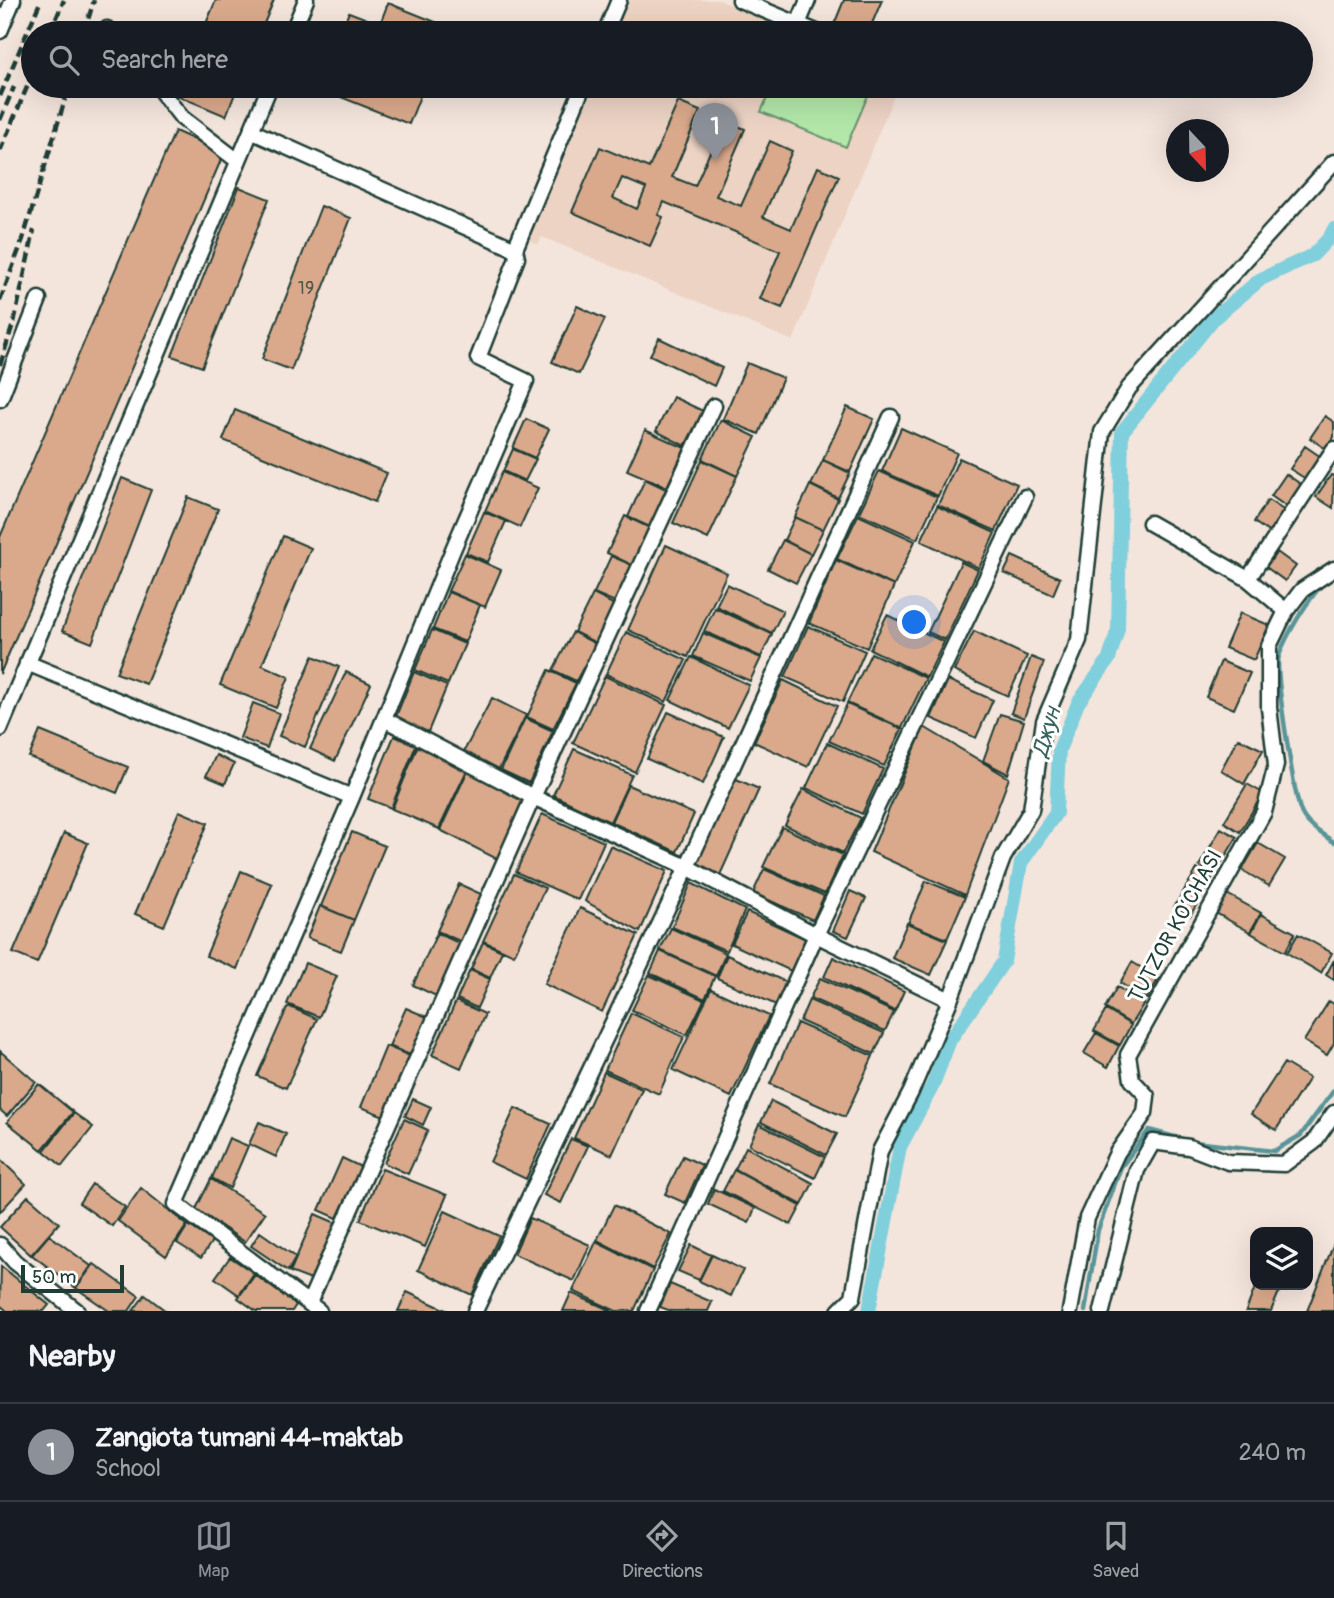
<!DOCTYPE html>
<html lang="en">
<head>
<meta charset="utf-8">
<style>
	:root { --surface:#171b24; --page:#242831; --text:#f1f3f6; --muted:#9ea1a6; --line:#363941; --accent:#8c9099 }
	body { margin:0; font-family:Pangolin,sans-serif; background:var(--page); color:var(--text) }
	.controls { position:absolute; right:21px; bottom:21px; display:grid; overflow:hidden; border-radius:14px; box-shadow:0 7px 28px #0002 }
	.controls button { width:63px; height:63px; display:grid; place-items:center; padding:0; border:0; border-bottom:2px solid var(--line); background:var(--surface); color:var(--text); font:35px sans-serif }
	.compass { position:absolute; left:1166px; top:119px; width:63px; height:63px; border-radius:50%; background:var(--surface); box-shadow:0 7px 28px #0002; rotate:158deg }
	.scale { position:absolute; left:21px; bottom:18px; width:103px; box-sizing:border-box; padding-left:7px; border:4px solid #1f3d34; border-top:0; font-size:19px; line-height:24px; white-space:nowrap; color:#1f3d34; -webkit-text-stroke:5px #fff; paint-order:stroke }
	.you { position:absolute; left:915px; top:623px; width:24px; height:24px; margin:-18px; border:5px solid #fff; border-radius:50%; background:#1a73e8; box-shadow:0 0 0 10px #1a73e833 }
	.badge { display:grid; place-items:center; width:46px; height:46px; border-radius:50%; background:var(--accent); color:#fff; font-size:23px; font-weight:700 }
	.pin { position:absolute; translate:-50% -58px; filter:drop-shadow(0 2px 4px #0008) }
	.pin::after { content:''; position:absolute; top:37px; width:24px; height:21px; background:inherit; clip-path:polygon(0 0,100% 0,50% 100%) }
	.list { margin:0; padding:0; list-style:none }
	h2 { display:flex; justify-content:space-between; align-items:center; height:91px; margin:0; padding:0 28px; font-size:30px }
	h2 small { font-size:23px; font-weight:400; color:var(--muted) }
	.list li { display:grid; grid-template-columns:46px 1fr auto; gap:21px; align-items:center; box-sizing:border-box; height:98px; padding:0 28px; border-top:2px solid var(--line) }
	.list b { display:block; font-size:26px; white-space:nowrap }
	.list p { margin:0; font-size:23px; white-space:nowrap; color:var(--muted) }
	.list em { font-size:23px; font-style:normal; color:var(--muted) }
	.icon { flex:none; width:38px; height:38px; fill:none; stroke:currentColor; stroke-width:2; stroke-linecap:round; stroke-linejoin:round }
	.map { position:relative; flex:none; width:1334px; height:1311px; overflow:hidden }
	.search { position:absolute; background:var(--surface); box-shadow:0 7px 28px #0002; left:21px; right:21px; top:21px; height:77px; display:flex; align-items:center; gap:18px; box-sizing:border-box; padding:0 24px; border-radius:38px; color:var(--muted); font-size:26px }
	.sheet { height:189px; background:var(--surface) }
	nav { display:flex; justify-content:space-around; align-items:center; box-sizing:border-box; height:98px; border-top:2px solid var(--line); background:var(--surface); font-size:19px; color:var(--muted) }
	nav a { display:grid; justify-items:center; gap:4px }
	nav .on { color:var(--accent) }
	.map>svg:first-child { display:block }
</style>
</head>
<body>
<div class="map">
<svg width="1334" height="1311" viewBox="0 0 1334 1311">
	<rect width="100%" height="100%" fill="#f4e5dc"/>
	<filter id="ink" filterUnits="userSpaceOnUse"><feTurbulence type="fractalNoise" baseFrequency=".0143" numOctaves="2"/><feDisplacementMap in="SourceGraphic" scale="14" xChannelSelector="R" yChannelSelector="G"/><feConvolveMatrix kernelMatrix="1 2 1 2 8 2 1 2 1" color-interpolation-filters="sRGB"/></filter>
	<g filter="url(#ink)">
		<path fill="#ecd3c4" d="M629,0H719L800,33H615Z
			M593,86H898L793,341L542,237L538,244L529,240Z"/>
		<path fill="#b2e7a9" stroke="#68926e" stroke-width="2" d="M772,86H872L846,147L761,112Z"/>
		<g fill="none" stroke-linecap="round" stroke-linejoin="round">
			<path stroke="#599599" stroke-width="4.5" d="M1324,583C1309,597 1285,637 1279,656C1274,670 1294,791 1300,809C1304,824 1322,834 1334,842
				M1194,1142L1274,1151L1301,1135L1334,1090
				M1085,1311L1098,1230L1121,1167L1149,1130L1186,1140"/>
			<path stroke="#80cfdd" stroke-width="14" d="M869,1311L900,1147L932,1087L950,1040L1004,961L1021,863L1056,813L1059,750L1078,703L1109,659L1118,629L1122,432L1214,318L1261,279L1313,255L1330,237L1334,229"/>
		</g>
		<path fill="#daa98c" stroke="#1f3d34" stroke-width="2" fill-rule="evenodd" d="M216,0H274L260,33H202Z
			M844,0H882L868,33H849L833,27Z
			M388,3L448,27L445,33H340L349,12L380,24Z
			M180,86H238L226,116L176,95Z
			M319,86H424L409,124L318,88Z
			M678,102L700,111L672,177L695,186L724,120L745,129L716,196L741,206L770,141L792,151L763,217L791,229L818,167L839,176L782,308L760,299L780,251L664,202L658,215L663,217L650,246L572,212L600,147L649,168ZM622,178L646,188L637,209L613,198Z
			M175,131L224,153L0,674V537Z
			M239,187L269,199L202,367L172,356Z
			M321,206L351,218L291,370L262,359Z
			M577,306L605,319L579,374L552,362Z
			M659,338L722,368L714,386L650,355Z
			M747,363L783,378L759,434L723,419Z
			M673,397L703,411L685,446L656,431Z
			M847,407L874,419L850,472L823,460Z
			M235,410L387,473L375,502L223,440Z
			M1325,416L1334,422V437L1326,449L1310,438Z
			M526,419L549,429L535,458L513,448Z
			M721,420L756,437L737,476L702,459Z
			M901,428L957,453L938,496L882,471Z
			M645,430L685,448L667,487L627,470Z
			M1305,446L1321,457L1306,479L1290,469Z
			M513,449L536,459L525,481L503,471Z
			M959,458L1017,484L996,531L938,505Z
			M702,460L737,476L708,539L673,523Z
			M823,460L850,473L838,498L811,485Z
			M879,471L937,497L917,539L859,513Z
			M502,472L538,488L520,527L485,511Z
			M1286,474L1302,485L1287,507L1271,496Z
			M1331,475L1334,476L1333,508L1316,497Z
			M122,478L151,490L92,643L62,631Z
			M645,479L666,489L650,527L628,517Z
			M810,485L838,499L823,530L795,517Z
			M188,497L218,509L146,684L116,673Z
			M1268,500L1285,511L1270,533L1254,522Z
			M937,506L995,533L979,568L921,541Z
			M484,512L506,521L488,562L466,553Z
			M858,515L915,541L894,586L837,559Z
			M625,516L650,528L632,565L607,553Z
			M795,517L823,530L811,554L784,540Z
			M283,536L311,548L262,665L289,677L276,708L220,685Z
			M783,540L811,554L796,583L768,569Z
			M666,545L727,573L688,657L628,630Z
			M1277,552L1296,566L1285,581L1266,567Z
			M465,554L501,570L485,607L448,591Z
			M611,556L632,565L615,602L594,593Z
			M1012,556L1060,578L1053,595L1004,573Z
			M836,560L894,586L867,648L809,623Z
			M961,562L978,570L945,640L928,632Z
			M727,584L783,611L772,633L716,606Z
			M448,592L480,605L465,642L433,629Z
			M593,594L615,605L596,643L574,632Z
			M715,608L772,634L761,657L704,631Z
			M1240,613L1269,625L1254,660L1225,648Z
			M887,615L944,642L927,677L870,649Z
			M808,626L865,651L843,702L785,677Z
			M432,630L465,644L448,684L415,670Z
			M974,631L1027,656L1008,696L954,671Z
			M573,632L596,644L576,681L553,670Z
			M626,632L686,660L666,702L606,674Z
			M703,633L761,658L750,681L693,656Z
			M871,653L926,678L902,728L847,703Z
			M313,656L339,667L305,747L279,736Z
			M691,657L749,685L728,728L670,700Z
			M1031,657L1044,662L1024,718L1011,713Z
			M1221,661L1250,673L1234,709L1206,697Z
			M549,670L576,683L553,729L527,717Z
			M346,672L371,684L335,761L310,749Z
			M414,672L447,686L428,732L395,719Z
			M605,676L666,705L635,772L573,743Z
			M783,680L837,706L808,767L754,742Z
			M948,680L993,700L976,738L931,718Z
			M492,698L526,715L499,769L464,751Z
			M253,703L279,713L267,748L240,738Z
			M847,704L902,729L884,766L829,741Z
			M668,712L724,737L703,784L647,759Z
			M1000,714L1024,721L1008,774L983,761Z
			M525,718L553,731L529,783L501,770Z
			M924,727L1009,778L965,895L871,852Z
			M40,731L128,767L117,793L29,757Z
			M394,736L416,745L391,808L368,799Z
			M1238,738L1263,750L1244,784L1221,770Z
			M827,743L883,769L862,814L806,788Z
			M418,745L468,768L439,829L392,809Z
			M574,749L632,775L610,822L553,795Z
			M216,755L234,764L225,784L206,776Z
			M469,768L527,798L499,860L440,830Z
			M734,778L759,789L720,875L695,864Z
			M1247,784L1263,793L1240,832L1224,822Z
			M628,785L694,814L677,852L611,822Z
			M803,789L861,818L843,853L785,825Z
			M179,811L208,823L164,926L135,914Z
			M542,814L604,842L578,900L516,872Z
			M782,827L843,855L825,894L763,867Z
			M1221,828L1237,837L1214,875L1199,866Z
			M352,832L385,846L354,920L321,906Z
			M64,833L88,843L37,963L13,953Z
			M1258,843L1285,859L1269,886L1242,870Z
			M610,846L667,871L640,932L585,901Z
			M764,869L824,896L813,920L753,893Z
			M1197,869L1212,878L1190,916L1174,907Z
			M241,871L272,884L237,969L206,956Z
			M514,874L545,888L514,955L483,941Z
			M926,881L965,897L947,939L908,923Z
			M691,883L745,910L727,951L672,927Z
			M459,884L483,895L462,942L437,931Z
			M850,891L866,898L848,937L833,931Z
			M1227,894L1261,913L1250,932L1216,913Z
			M320,906L354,920L341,951L307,938Z
			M580,908L638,935L602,1012L544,984Z
			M747,912L806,939L791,971L732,944Z
			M1261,914L1295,933L1285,952L1251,933Z
			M907,923L947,940L931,975L892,958Z
			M671,928L726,953L716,976L660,950Z
			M437,933L461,944L436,996L413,985Z
			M1298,934L1332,953L1321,973L1287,953Z
			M483,942L502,951L490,978L471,969Z
			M660,951L715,976L705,999L650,973Z
			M727,955L786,982L776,1005L717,978Z
			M833,957L904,991L895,1011L824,977Z
			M1334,960V980L1326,975Z
			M1132,962L1159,978L1147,999L1120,983Z
			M305,963L337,976L319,1017L287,1004Z
			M470,970L490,979L477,1008L457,999Z
			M649,975L704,1000L687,1035L632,1010Z
			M820,978L894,1012L885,1031L810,998Z
			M1117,987L1144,1003L1131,1024L1105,1008Z
			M711,989L769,1016L731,1097L673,1070Z
			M809,1000L884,1033L874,1054L800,1021Z
			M456,1001L485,1014L461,1068L432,1055Z
			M1329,1001L1334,1004V1043L1327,1055L1304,1041Z
			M288,1006L317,1019L286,1088L257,1076Z
			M406,1008L427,1017L410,1055L389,1046Z
			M1106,1010L1131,1025L1120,1045L1094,1031Z
			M631,1013L684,1037L659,1094L605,1070Z
			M797,1023L873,1056L845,1117L770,1084Z
			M1096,1033L1119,1046L1108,1067L1084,1053Z
			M386,1046L410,1056L384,1116L361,1107Z
			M0,1051L36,1082L7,1116L0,1110Z
			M1284,1063L1309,1078L1276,1130L1251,1114Z
			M604,1072L642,1089L612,1155L574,1138Z
			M39,1084L73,1112L42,1150L7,1122Z
			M413,1099L431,1107L423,1125L405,1116Z
			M771,1101L837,1134L826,1155L761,1122Z
			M515,1108L551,1124L526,1179L490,1162Z
			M74,1113L93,1127L62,1166L44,1151Z
			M404,1119L428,1130L408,1174L384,1163Z
			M259,1122L286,1134L276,1157L249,1144Z
			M759,1124L825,1157L815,1178L749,1145Z
			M229,1138L248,1146L230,1188L212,1178Z
			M571,1139L588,1146L561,1203L544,1195Z
			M746,1147L813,1183L802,1205L735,1169Z
			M683,1156L702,1165L685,1203L665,1194Z
			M342,1158L361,1167L337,1218L319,1210Z
			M0,1159L26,1184L0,1212Z
			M382,1169L447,1195L425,1247L360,1220Z
			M734,1170L801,1206L791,1225L723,1191Z
			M211,1179L265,1213L245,1242L196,1209Z
			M92,1184L125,1207L112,1226L79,1203Z
			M141,1188L187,1225L166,1256L118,1221Z
			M714,1189L755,1208L749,1223L708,1204Z
			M28,1196L59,1223L31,1255L0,1227Z
			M614,1205L671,1234L653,1269L597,1240Z
			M445,1211L499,1236L472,1295L418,1270Z
			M315,1214L336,1223L311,1280L290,1272Z
			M530,1218L590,1245L574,1281L514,1254Z
			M188,1225L212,1241L201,1258L177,1243Z
			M260,1232L296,1257L288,1271L251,1246Z
			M49,1235L91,1266L76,1288L32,1255Z
			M596,1242L653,1270L634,1311H616L573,1291Z
			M1334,1243V1311H1307Z
			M691,1245L711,1255L699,1280L678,1271Z
			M712,1255L743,1270L731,1296L699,1281Z
			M230,1257L254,1273L239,1295L215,1278Z
			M94,1264L139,1296L129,1311H109L76,1288Z
			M1,1266L49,1305L44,1311H7L0,1305Z
			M255,1275L296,1305L292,1311H256L238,1298Z
			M670,1284L712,1302L708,1311H671L660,1307Z
			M1256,1285H1282L1271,1311H1246Z
			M407,1292L448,1311H398Z
			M571,1293L612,1311H563Z
			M145,1295L166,1311H133Z"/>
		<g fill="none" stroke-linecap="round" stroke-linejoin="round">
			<defs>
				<path id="minor" d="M740,0L819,33
					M798,24L808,0
					M107,29L110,33
					M0,31L13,0
					M292,33L306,0
					M605,33L619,0
					M157,86L182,118L238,161
					M251,131L515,249
					M0,399L39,299
					M1150,523L1248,579
					M1286,611L1248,579L1334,449
					M27,663L352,797
					M384,719L533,797L687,867L816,935L950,1000
					M0,729L270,86
					M0,1245L15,1262L77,1311
					M309,1303L533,797L714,406
					M319,1311L176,1204L352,797L454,547L526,381L478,358L517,258L515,249L583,86
					M475,1311L687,867L891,417
					M648,1311L816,935L1025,497
					M839,1311L853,1297L880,1151L911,1092L950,1000L1003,858L1031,810L1044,721L1079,640L1102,432L1129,388L1334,162
					M1070,1311L1087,1218L1117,1153L1145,1113L1147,1096L1132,1080L1128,1055L1264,812L1276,765L1269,708V646L1286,611L1302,590L1334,569
					M1102,1311L1137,1170L1153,1142L1189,1147L1228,1162L1284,1164L1314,1142L1334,1113"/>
			</defs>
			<use href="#minor" stroke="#1f3d34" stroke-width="19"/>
			<use href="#minor" stroke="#fff" stroke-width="14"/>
			<path stroke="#1f3d34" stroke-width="4.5" stroke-dasharray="10 5" stroke-linecap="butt" d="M50,33L64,0
				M84,33L94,0
				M0,96L41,0
				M0,120L14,87
				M0,151L33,73
				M0,301L23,239L69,86
				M0,365L15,318L34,230"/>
		</g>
	</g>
	<g text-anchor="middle" stroke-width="6" stroke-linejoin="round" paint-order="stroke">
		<g font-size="18" fill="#4e584a">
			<text x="306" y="294">19</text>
		</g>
		<g font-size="21" fill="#1f3d34" stroke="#fff">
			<text transform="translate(1175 926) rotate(-61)" y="7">TUTZOR KO‘CHASI</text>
		</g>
		<g font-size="23" font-style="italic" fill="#37625e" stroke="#fff">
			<text transform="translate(1046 732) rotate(-74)" y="8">Джун</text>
		</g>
	</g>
</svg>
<div class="controls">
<button><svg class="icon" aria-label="layers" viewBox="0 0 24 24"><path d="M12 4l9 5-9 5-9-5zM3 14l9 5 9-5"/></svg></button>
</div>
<svg class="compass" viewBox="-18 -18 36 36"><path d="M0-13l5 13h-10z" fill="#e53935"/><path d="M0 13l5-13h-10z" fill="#9ea1a6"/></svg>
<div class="scale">50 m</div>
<div class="you"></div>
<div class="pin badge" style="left:715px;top:161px">1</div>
<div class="search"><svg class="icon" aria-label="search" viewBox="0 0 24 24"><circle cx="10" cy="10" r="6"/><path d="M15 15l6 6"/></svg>Search here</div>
</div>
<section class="sheet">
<h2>Nearby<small></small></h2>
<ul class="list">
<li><span class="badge">1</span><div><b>Zangiota tumani 44-maktab</b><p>School</p></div><em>240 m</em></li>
</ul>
</section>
<nav>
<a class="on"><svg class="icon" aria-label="map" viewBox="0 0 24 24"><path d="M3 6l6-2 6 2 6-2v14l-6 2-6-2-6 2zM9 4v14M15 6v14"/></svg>Map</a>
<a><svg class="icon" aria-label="directions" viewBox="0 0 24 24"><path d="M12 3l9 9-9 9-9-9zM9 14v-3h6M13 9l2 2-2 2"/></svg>Directions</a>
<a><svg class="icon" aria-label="saved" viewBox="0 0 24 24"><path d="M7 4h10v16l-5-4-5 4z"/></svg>Saved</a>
</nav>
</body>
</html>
